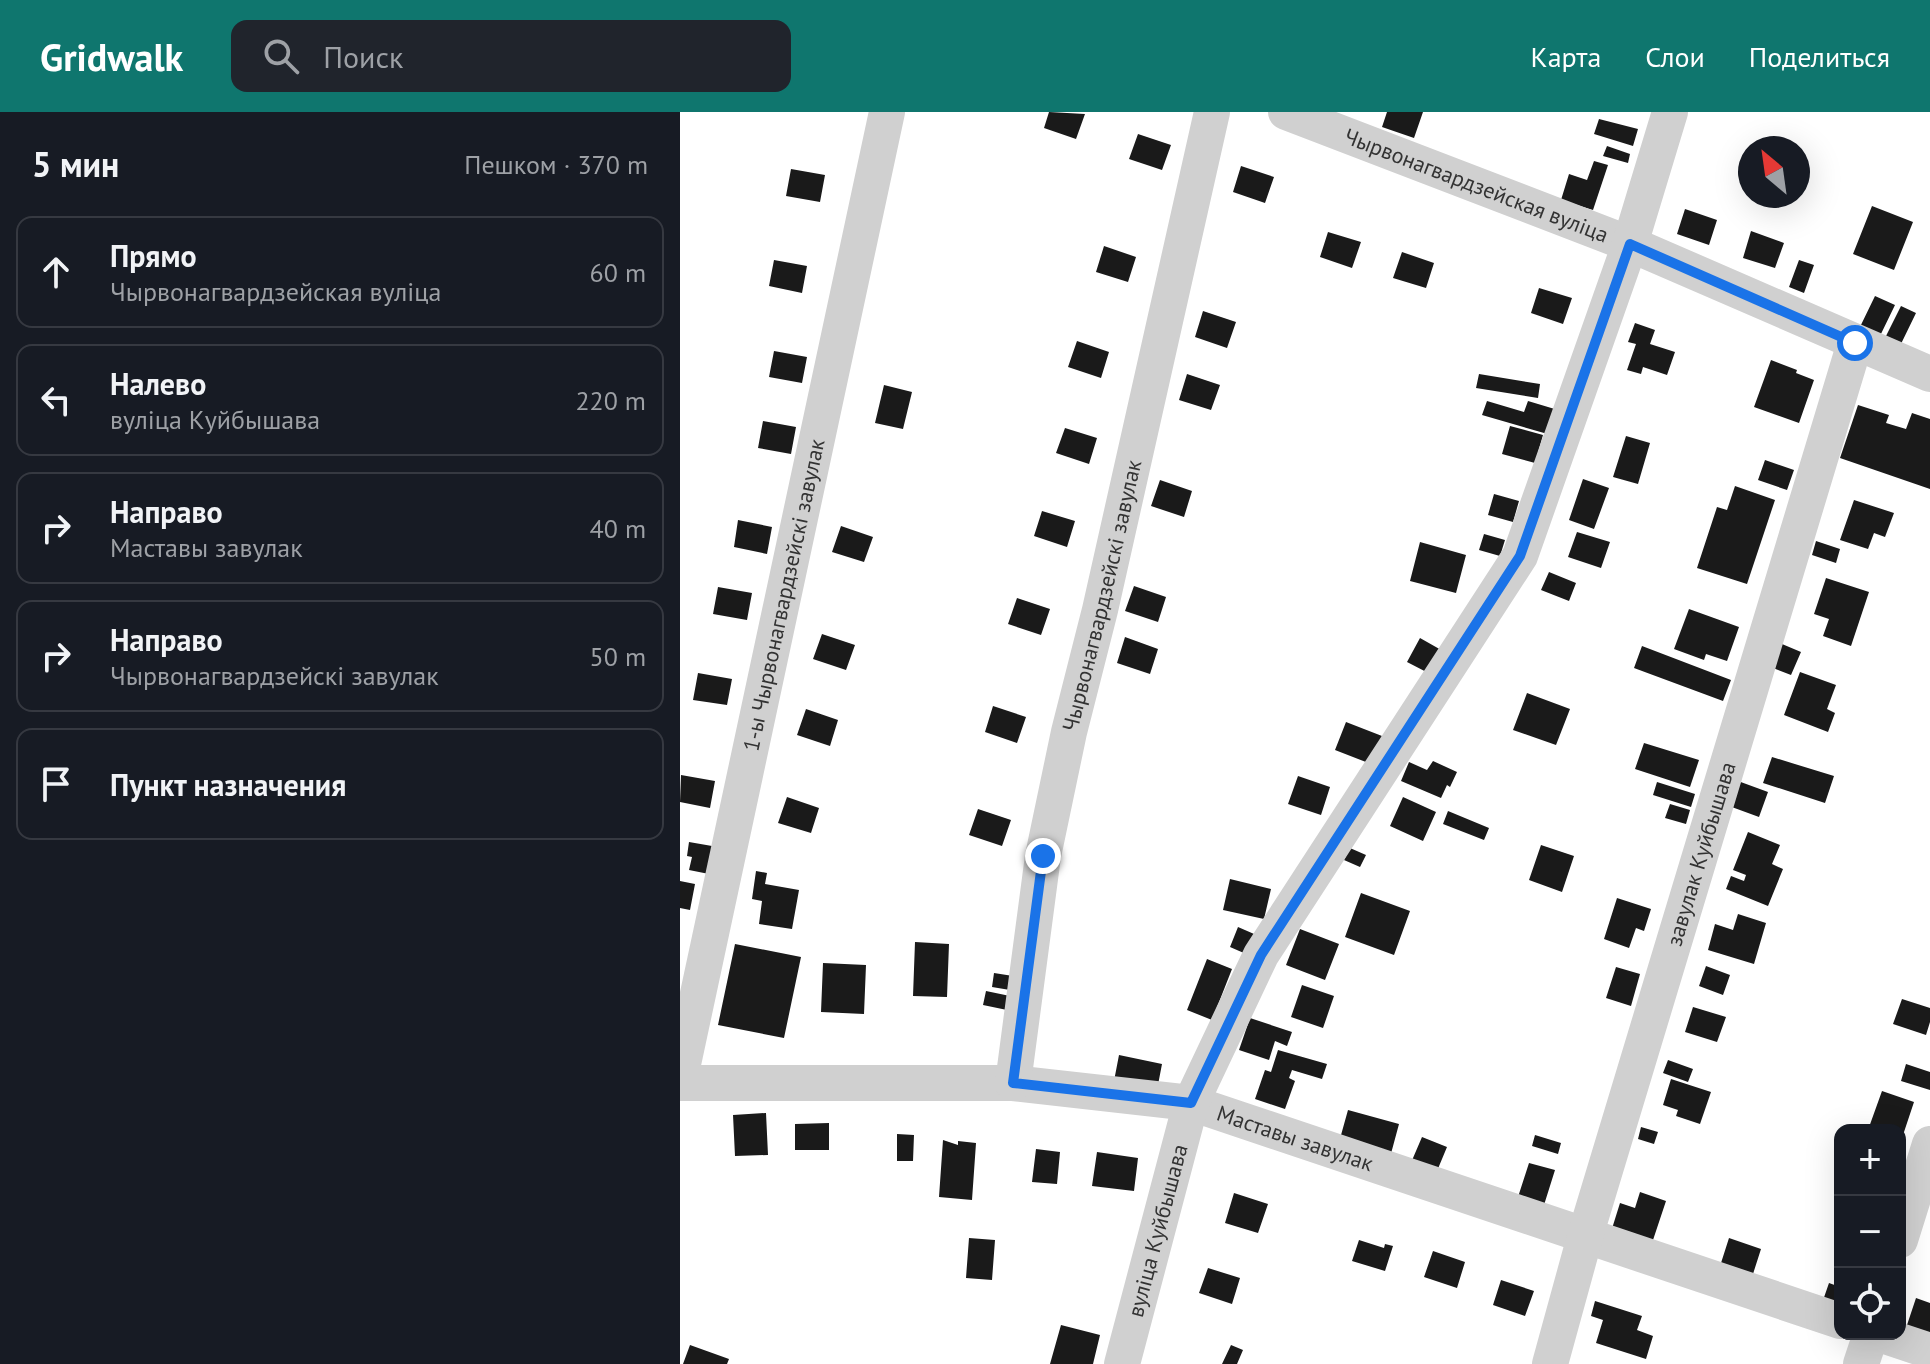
<!DOCTYPE html>
<html lang="ru">
<head>
<meta charset="utf-8">
<style>
	:root { --surface:#171b24; --page:#20242c; --text:#f1f3f6; --muted:#9ea1a6; --line:#363941; --accent:#0f766e }
	body { margin:0; font-family:"PT Sans",sans-serif; background:var(--page); color:var(--text) }
	.controls { position:absolute; right:24px; bottom:24px; display:grid; overflow:hidden; border-radius:16px; box-shadow:0 8px 32px #0002 }
	.controls button { width:72px; height:72px; display:grid; place-items:center; padding:0; border:0; border-bottom:2px solid var(--line); background:var(--surface); color:var(--text); font:40px sans-serif }
	.compass { position:absolute; left:1058px; top:24px; width:72px; height:72px; border-radius:50%; background:var(--surface); box-shadow:0 8px 32px #0002; rotate:331deg }
	.stop { position:absolute; width:24px; height:24px; margin:-18px; border:6px solid #1a73e8; border-radius:50%; background:#fff }
	.stop.end { background:#1a73e8; border-color:#fff; box-shadow:0 2px 8px #0008 }
	.list { margin:0; padding:0; list-style:none }
	h2 { display:flex; justify-content:space-between; align-items:center; height:104px; margin:0; padding:0 32px; font-size:34px }
	h2 small { font-size:26px; font-weight:400; color:var(--muted) }
	.list li { display:grid; grid-template-columns:52px 1fr auto; gap:24px; align-items:center; box-sizing:border-box; height:112px; margin:0 16px 16px; padding:0 16px; border:2px solid var(--line); border-radius:16px }
	.list b { display:block; font-size:30px; white-space:nowrap }
	.list p { margin:0; font-size:26px; white-space:nowrap; color:var(--muted) }
	.list em { font-size:26px; font-style:normal; color:var(--muted) }
	.icon { flex:none; width:44px; height:44px; fill:none; stroke:currentColor; stroke-width:2; stroke-linecap:round; stroke-linejoin:round }
	.map { position:relative; flex:none; width:1250px; height:1252px; overflow:hidden }
	header { display:flex; align-items:center; gap:48px; box-sizing:border-box; height:112px; padding:0 40px; background:var(--accent); color:#fff }
	header strong { font-size:38px }
	nav { display:flex; gap:44px; margin-inline-start:auto; font-size:28px }
	.search { width:560px; height:72px; background:var(--page); display:flex; align-items:center; gap:20px; box-sizing:border-box; padding:0 28px; border-radius:16px; color:var(--muted); font-size:30px }
	main { display:flex }
	aside { flex:1; background:var(--surface) }
	.map>svg:first-child { display:block }
</style>
</head>
<body>
<header>
<strong>Gridwalk</strong>
<div class="search"><svg class="icon" aria-label="search" viewBox="0 0 24 24"><circle cx="10" cy="10" r="6"/><path d="M15 15l6 6"/></svg>Поиск</div>
<nav><a>Карта</a><a>Слои</a><a>Поделиться</a></nav>
</header>
<main>
<aside>
<h2>5 мин<small>Пешком · 370 m</small></h2>
<ul class="list">
<li><svg class="icon" aria-label="ahead" viewBox="0 0 24 24"><path d="M12 20V5M6 11l6-6 6 6"/></svg><div><b>Прямо</b><p>Чырвонагвардзейская вуліца</p></div><em>60 m</em></li>
<li><svg class="icon" aria-label="left" viewBox="0 0 24 24"><path d="M17 20v-9H6M10 6l-5 5 5 5"/></svg><div><b>Налево</b><p>вуліца Куйбышава</p></div><em>220 m</em></li>
<li><svg class="icon" aria-label="right" viewBox="0 0 24 24"><path d="M7 20v-9h11M14 6l5 5-5 5"/></svg><div><b>Направо</b><p>Маставы завулак</p></div><em>40 m</em></li>
<li><svg class="icon" aria-label="right" viewBox="0 0 24 24"><path d="M7 20v-9h11M14 6l5 5-5 5"/></svg><div><b>Направо</b><p>Чырвонагвардзейскі завулак</p></div><em>50 m</em></li>
<li><svg class="icon" aria-label="arrive" viewBox="0 0 24 24"><path d="M6 21V4h12l-3 4 3 4H6"/></svg><div><b>Пункт назначения</b></div></li>
</ul>
</aside>
<div class="map">
<svg width="1250" height="1252" viewBox="0 0 1250 1252">
	<rect width="100%" height="100%" fill="#fff"/>
	<path fill="#1a1a1a" d="M369,0L405,2L396,27L364,16Z
		M707,0H743L734,26L702,15Z
		M919,7L958,17L953,34L914,22Z
		M458,22L491,33L482,58L449,47Z
		M927,34L950,42L948,51L923,44Z
		M914,49L928,53L913,98L881,88L889,62L907,68Z
		M561,54L594,65L585,91L553,80Z
		M111,57L145,63L140,90L106,84Z
		M1192,94L1233,110L1214,158L1173,142Z
		M1005,97L1037,108L1029,133L997,122Z
		M1071,119L1104,131L1095,156L1063,146Z
		M648,120L681,130L672,156L640,145Z
		M424,134L456,145L448,170L416,160Z
		M722,140L754,151L746,176L713,166Z
		M94,148L127,154L122,181L89,174Z
		M1119,148L1134,153L1124,181L1109,175Z
		M859,176L892,186L883,212L851,201Z
		M1195,184L1215,193L1199,226L1179,217Z
		M1221,194L1236,201L1219,236L1204,228Z
		M523,199L556,210L547,236L515,225Z
		M955,211L975,218L970,232L995,240L987,263L963,255L961,262L947,258L956,232L948,230Z
		M397,229L429,240L421,266L388,255Z
		M94,239L127,245L122,271L89,265Z
		M1091,248L1117,258L1116,261L1134,268L1119,311L1074,295Z
		M507,262L540,273L531,298L499,288Z
		M799,262L860,272L858,286L796,276Z
		M204,273L232,280L223,317L195,311Z
		M807,289L844,300L848,289L878,298L871,323L802,303Z
		M1178,293L1209,303L1206,311L1226,317L1232,301L1250,307V377L1160,346Z
		M83,309L116,315L111,342L78,336Z
		M830,314L863,323L855,351L822,342Z
		M385,316L417,326L409,352L376,341Z
		M946,324L970,331L958,372L933,365Z
		M1085,348L1114,358L1107,378L1078,368Z
		M903,367L929,376L914,417L889,408Z
		M480,368L512,379L504,405L471,394Z
		M1055,374L1095,388L1067,472L1017,456L1037,395L1047,398Z
		M814,382L839,389L833,410L808,403Z
		M1174,388L1214,401L1205,425L1194,421L1188,437L1160,428Z
		M362,399L395,409L387,435L354,424Z
		M58,408L92,415L87,442L54,435Z
		M161,414L193,425L184,450L152,440Z
		M897,420L930,430L921,456L888,445Z
		M804,422L825,428L820,444L799,438Z
		M1136,429L1160,437L1156,451L1132,443Z
		M740,430L786,443L776,481L730,469Z
		M869,460L896,471L889,489L861,478Z
		M1146,466L1189,480L1171,534L1143,524L1149,507L1134,502Z
		M454,474L486,485L478,510L445,499Z
		M38,475L72,481L67,508L33,502Z
		M337,486L370,497L361,523L328,512Z
		M1009,497L1059,515L1047,549L1026,542L1024,548L994,537Z
		M142,522L175,533L166,558L133,547Z
		M445,525L478,537L470,562L437,551Z
		M740,526L770,543L758,566L727,550Z
		M1102,532L1121,540L1111,563L1093,556Z
		M962,534L1051,568L1043,589L954,556Z
		M1120,560L1156,573L1147,597L1155,601L1148,620L1104,603Z
		M18,561L52,567L47,593L13,588Z
		M847,581L890,597L876,633L833,618Z
		M313,594L346,605L337,631L305,620Z
		M126,597L158,608L150,634L117,623Z
		M666,610L702,624L691,652L655,638Z
		M964,631L1019,648L1010,675L955,657Z
		M1092,645L1154,664L1145,691L1083,671Z
		M753,649L777,660L770,675L767,673L761,686L721,669L729,650L747,658Z
		M1,663L35,669L30,696L0,690Z
		M618,664L650,675L641,703L608,692Z
		M1058,669L1088,680L1079,705L1049,694Z
		M977,670L1015,682L1011,695L973,683Z
		M107,685L139,696L131,721L98,711Z
		M723,685L756,700L743,729L710,714Z
		M990,692L1010,698L1006,712L985,706Z
		M298,697L331,708L322,734L289,723Z
		M768,699L809,716L804,728L763,712Z
		M1068,720L1100,733L1092,752L1103,757L1088,794L1046,777L1051,764L1064,769L1066,763L1053,758Z
		M9,730L32,734L29,762L9,758L12,745L7,744Z
		M861,733L894,744L882,780L849,768Z
		M670,736L686,743L680,755L664,748Z
		M76,759L87,761L85,772L119,778L112,817L79,812L82,789L72,787Z
		M550,767L591,777L584,807L543,798Z
		M0,769L15,772L10,798L0,796Z
		M681,781L730,799L714,843L665,825Z
		M937,786L971,797L964,819L956,816L949,836L924,827Z
		M1058,802L1086,811L1074,852L1028,838L1035,812L1053,818Z
		M558,815L581,825L573,845L550,835Z
		M620,817L659,832L645,868L606,853Z
		M235,830L269,832L267,885L233,884Z
		M55,832L121,845L104,926L38,913Z
		M527,847L552,857L532,908L507,898Z
		M143,851L186,853L184,902L141,900Z
		M1026,854L1050,863L1043,883L1019,874Z
		M936,855L960,862L951,894L926,886Z
		M314,861L333,864L330,878L312,875Z
		M622,873L654,884L643,916L611,905Z
		M306,879L330,884L327,898L303,893Z
		M1222,887L1250,896V910L1246,923L1213,912Z
		M1013,895L1046,905L1037,930L1005,920Z
		M570,906L612,920L607,934L595,929L589,948L559,938Z
		M598,938L647,952L642,967L612,958L609,966L615,969L605,997L575,987L585,958L591,960Z
		M439,943L482,952L477,978L434,969Z
		M988,948L1013,957L1008,970L983,961Z
		M1226,952L1250,960V978L1221,969Z
		M991,967L1031,980L1020,1012L996,1004L998,998L983,993Z
		M1202,979L1234,990L1221,1029L1220,1018H1188Z
		M668,998L719,1012L709,1049L656,1041Z
		M86,1001L88,1043L55,1044L53,1003Z
		M149,1011V1038H115V1012Z
		M961,1015L978,1020L974,1032L958,1027Z
		M217,1022L234,1023L233,1049H217Z
		M855,1023L881,1031L878,1042L852,1034Z
		M742,1025L767,1035L752,1071L727,1060Z
		M263,1028L278,1033V1029L296,1031L292,1088L259,1085Z
		M356,1037L380,1040L377,1072L352,1070Z
		M417,1040L458,1046L454,1079L412,1074Z
		M849,1051L875,1058L864,1093L838,1085Z
		M960,1080L986,1089L972,1131L930,1123L940,1091L955,1096Z
		M554,1081L588,1092L578,1121L545,1111Z
		M289,1126L315,1128L312,1168L286,1166Z
		M1049,1126L1081,1137L1073,1162L1041,1151Z
		M679,1128L704,1136L705,1132L713,1134L705,1159L672,1149Z
		M753,1139L785,1150L777,1176L744,1165Z
		M528,1156L560,1166L552,1192L519,1181Z
		M821,1168L854,1179L845,1204L813,1193Z
		M1149,1171L1160,1175V1203L1140,1197Z
		M1236,1186L1250,1191V1231L1224,1222Z
		M915,1189L962,1204L957,1218L973,1224L966,1247L916,1231L923,1208L911,1204Z
		M381,1213L420,1223L413,1252H370Z
		M10,1233L49,1247L47,1252H3Z
		M551,1233L563,1238L557,1252H542Z"/>
	<g fill="none" stroke-linecap="round" stroke-linejoin="round">
		<g stroke="#d0d0d0" stroke-width="36">
			<path id="s1" d="M606,0L950,132L1250,262"/>
			<path id="s2" d="M0,966L207,0"/>
			<path id="s3" d="M0,971H333L511,991L1160,1209"/>
			<path id="s4" d="M333,971L363,744L389,620L420,498L532,0"/>
			<path d="M1220,1128L1250,1032"/>
			<path d="M1199,1222L1250,1239"/>
			<path id="s5" d="M442,1252L511,991L581,843L840,444L950,132L990,0"/>
			<path id="s6" d="M870,1252L906,1121L1175,231"/>
			<path d="M1181,1252L1191,1222"/>
		</g>
	</g>
	<g fill="none" stroke-linecap="round" stroke-linejoin="round">
		<path stroke="#1a73e8" stroke-width="10" d="M363,744L333,971L511,991L581,843L840,444L950,132L1175,231"/>
	</g>
	<g text-anchor="middle" stroke-width="8" stroke-linejoin="round" paint-order="stroke">
		<g font-size="22" fill="#333" stroke="#fff">
			<text dy="8" stroke="none"><textPath href="#s1" startOffset="204">Чырвонагвардзейская вуліца</textPath></text>
			<text dy="8" stroke="none"><textPath href="#s2" startOffset="494">1-ы Чырвонагвардзейскі завулак</textPath></text>
			<text dy="8" stroke="none"><textPath href="#s4" startOffset="496">Чырвонагвардзейскі завулак</textPath></text>
			<text dy="8" stroke="none"><textPath href="#s6" startOffset="532">завулак Куйбышава</textPath></text>
			<text dy="8" stroke="none"><textPath href="#s3" startOffset="622">Маставы завулак</textPath></text>
			<text dy="8" stroke="none"><textPath href="#s5" startOffset="138">вуліца Куйбышава</textPath></text>
		</g>
	</g>
</svg>
<div class="controls">
<button>+</button>
<button>−</button>
<button><svg class="icon" aria-label="locate" viewBox="0 0 24 24"><circle cx="12" cy="12" r="6"/><path d="M12 2v4M12 18v4M2 12h4M18 12h4"/></svg></button>
</div>
<svg class="compass" viewBox="-18 -18 36 36"><path d="M0-13l5 13h-10z" fill="#e53935"/><path d="M0 13l5-13h-10z" fill="#9ea1a6"/></svg>
<div class="stop" style="left:1175px;top:231px"></div>
<div class="stop end" style="left:363px;top:744px"></div>
</div>
</main>
</body>
</html>
